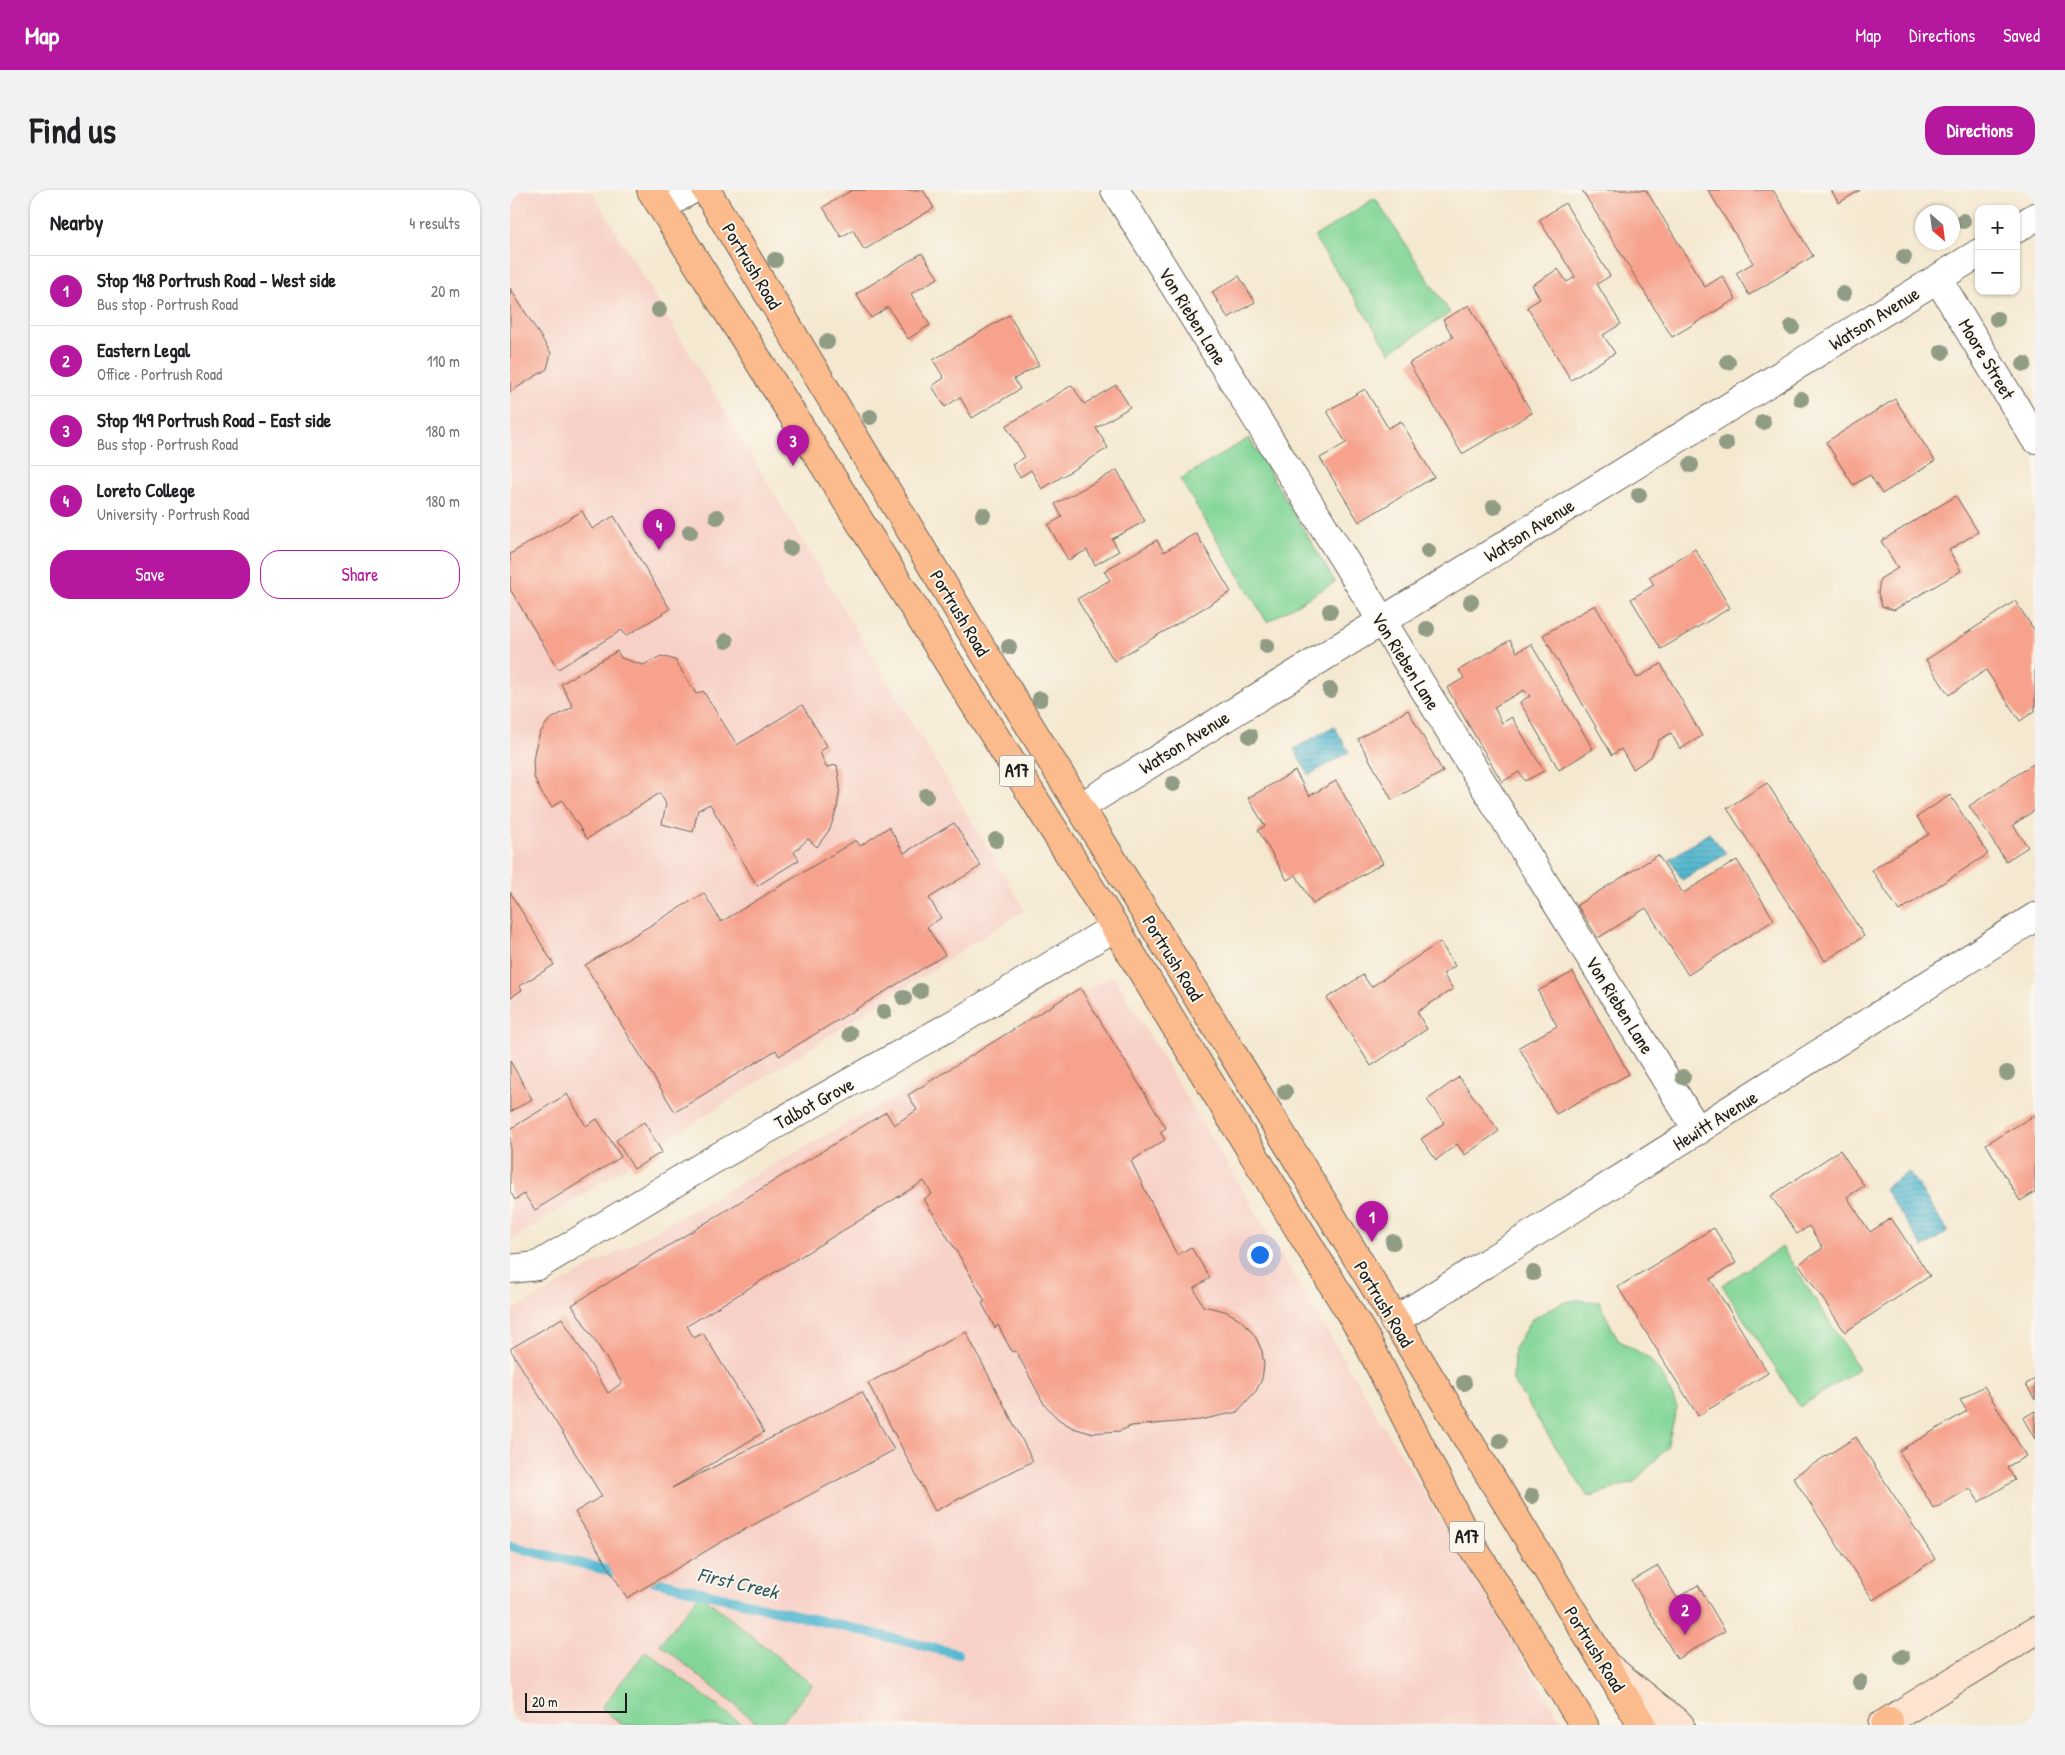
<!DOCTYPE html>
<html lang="en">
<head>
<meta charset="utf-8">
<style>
	:root { --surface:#fff; --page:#f2f2f2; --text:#202124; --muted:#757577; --line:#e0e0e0; --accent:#b5179e }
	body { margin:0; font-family:"Patrick Hand",sans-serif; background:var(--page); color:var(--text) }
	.controls { position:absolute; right:15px; top:15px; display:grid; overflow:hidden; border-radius:10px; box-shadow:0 1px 4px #0004 }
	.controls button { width:45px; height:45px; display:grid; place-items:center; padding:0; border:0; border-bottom:1px solid var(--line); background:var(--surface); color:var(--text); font:25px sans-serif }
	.compass { position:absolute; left:1405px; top:15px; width:45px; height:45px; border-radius:50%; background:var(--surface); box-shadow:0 1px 4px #0004; rotate:152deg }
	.scale { position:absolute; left:15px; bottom:12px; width:102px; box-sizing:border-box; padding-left:5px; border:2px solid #1c1c1c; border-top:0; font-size:14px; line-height:18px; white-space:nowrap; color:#1c1c1c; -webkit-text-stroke:4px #fbf7ec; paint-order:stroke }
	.you { position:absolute; left:749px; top:1064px; width:18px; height:18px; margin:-12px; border:4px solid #fff; border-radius:50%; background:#1a73e8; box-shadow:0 0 0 8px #1a73e833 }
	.badge { display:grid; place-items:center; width:32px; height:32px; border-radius:50%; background:var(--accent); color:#fff; font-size:16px; font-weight:700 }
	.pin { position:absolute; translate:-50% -41px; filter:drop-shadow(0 1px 2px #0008) }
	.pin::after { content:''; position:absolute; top:26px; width:18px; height:15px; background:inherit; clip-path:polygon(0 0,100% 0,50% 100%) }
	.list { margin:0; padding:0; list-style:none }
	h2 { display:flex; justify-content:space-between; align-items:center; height:65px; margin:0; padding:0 20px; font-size:21px }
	h2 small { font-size:16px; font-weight:400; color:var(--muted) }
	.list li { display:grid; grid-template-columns:32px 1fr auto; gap:15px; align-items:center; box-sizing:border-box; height:70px; padding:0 20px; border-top:1px solid var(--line) }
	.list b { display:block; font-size:19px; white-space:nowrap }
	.list p { margin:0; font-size:16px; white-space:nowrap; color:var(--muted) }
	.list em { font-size:16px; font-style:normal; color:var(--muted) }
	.actions { display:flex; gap:10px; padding:15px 20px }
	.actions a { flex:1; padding:11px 0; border:1px solid var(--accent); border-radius:20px; text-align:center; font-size:18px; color:var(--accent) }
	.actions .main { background:var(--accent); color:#fff }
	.map { position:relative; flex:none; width:1525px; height:1535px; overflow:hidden; border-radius:20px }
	header { display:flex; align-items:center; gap:30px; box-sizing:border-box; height:70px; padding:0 25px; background:var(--accent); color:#fff }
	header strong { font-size:24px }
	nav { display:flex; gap:28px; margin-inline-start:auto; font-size:18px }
	.intro { display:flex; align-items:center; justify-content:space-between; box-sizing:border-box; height:120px; padding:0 30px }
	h1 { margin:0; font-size:35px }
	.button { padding:12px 22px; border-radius:20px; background:var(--accent); color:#fff; font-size:18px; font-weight:700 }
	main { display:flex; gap:30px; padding:0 30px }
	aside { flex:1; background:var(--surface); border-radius:20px; box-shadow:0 1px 4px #0004 }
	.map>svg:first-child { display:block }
</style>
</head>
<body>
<header>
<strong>Map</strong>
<nav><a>Map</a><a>Directions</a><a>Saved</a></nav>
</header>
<div class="intro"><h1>Find us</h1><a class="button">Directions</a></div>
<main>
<aside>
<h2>Nearby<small>4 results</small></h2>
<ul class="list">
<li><span class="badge">1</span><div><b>Stop 148 Portrush Road - West side</b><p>Bus stop · Portrush Road</p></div><em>20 m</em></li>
<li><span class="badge">2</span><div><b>Eastern Legal</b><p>Office · Portrush Road</p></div><em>110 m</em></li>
<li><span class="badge">3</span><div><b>Stop 149 Portrush Road - East side</b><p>Bus stop · Portrush Road</p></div><em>180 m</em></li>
<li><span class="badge">4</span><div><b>Loreto College</b><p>University · Portrush Road</p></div><em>180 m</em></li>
</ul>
<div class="actions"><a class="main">Save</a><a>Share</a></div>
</aside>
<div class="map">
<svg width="1525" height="1535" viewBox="0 0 1525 1535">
	<defs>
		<pattern id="water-rules" width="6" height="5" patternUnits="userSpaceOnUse" patternTransform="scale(1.25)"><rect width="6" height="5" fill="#53b8d1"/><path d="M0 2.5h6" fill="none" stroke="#4495a9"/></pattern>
	</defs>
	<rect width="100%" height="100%" fill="#fbf7ec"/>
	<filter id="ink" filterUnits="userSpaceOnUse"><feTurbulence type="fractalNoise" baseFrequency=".02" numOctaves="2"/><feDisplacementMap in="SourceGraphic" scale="10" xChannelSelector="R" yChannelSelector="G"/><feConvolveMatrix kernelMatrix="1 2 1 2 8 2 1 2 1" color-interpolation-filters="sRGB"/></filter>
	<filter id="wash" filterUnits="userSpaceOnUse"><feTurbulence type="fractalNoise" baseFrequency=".0096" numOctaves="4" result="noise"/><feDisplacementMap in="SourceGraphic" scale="20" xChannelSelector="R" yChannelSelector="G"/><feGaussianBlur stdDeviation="1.12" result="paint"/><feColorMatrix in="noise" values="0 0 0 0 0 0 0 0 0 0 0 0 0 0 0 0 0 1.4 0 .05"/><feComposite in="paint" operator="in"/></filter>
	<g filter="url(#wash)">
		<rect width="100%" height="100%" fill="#f4e8d0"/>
		<path fill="#f7d1c7" d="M0,0H81L515,720L0,1051Z
			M603,785L1050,1529L1049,1535H11L0,1520V1122Z"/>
		<path fill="#83d698" stroke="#50795a" d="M865,8L940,123L880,162L804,47Z
			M739,248L825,392L757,432L670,289Z
			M1272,1057L1349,1179L1290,1217L1212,1095Z
			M1067,1110L1089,1112L1108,1150L1139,1168L1154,1188L1167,1217L1157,1258L1124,1292L1078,1307L1003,1191L1004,1159L1021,1130L1051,1113Z
			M190,1404L302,1495L270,1535H250L150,1454Z
			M136,1461L232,1535H113L91,1518Z"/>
		<path fill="url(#water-rules)" stroke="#386a76" d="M824,536L839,562L799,585L784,559Z
			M1199,643L1216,663L1172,690L1160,669Z
			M1399,982L1438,1041L1413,1058L1374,998Z"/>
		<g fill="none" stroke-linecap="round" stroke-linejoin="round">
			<path stroke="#53b8d1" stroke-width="10" d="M0,1356L113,1384
				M132,1388L448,1464"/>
		</g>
		<g id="blocks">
			<path fill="#f6a28c" d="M342,0H413L424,18L354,60L343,40L331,47L313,17Z
				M1072,0H1136L1195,97L1212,86L1226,109L1162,147Z
				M1198,0H1263L1303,66L1239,105L1226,83L1243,73Z
				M1321,0H1350L1329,13Z
				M1055,13L1100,86L1087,94L1111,134L1093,145L1105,163L1061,190L1017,117L1030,109L1022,95L1048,79L1057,92L1065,87L1029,30Z
				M412,63L428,88L401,104L420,135L398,149L378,117L361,128L346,104Z
				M729,86L745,112L718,128L702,102Z
				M0,98L41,163L37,179L0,202Z
				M959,115L1022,223L952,264L899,173L943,147L933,130Z
				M499,125L529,175L504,189L510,199L462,228L450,207L435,217L422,196L434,188L423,170Z
				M562,195L574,214L606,195L620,217L586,238L598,258L532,299L521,280L510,287L502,275L515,267L496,236Z
				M855,199L878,238L891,231L924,287L849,332L810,268L836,253L817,221Z
				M1385,209L1425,271L1372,304L1360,285L1343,295L1316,252Z
				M607,280L635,331L602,349L609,361L585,375L577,360L558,370L538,335L552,327L545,314Z
				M1446,306L1468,342L1439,360L1451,381L1384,420L1372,416L1368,403L1370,389L1388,378L1371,351Z
				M72,321L82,339L104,326L160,419L116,446L112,440L48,479L0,399V364Z
				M686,343L721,402L604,471L567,409L600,390L594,381L647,350L654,362Z
				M1185,359L1220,418L1151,459L1121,409L1144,395L1139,387Z
				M1505,411L1525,441V521L1510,531L1476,480L1439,505L1416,470Z
				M1085,415L1127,488L1151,474L1192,546L1170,559L1161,543L1149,550L1141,567L1123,579L1111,559L1102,565L1033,445Z
				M1000,450L1007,462L1021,454L1083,559L1049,580L1010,512L1020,506L1014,500L984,517L992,533L1002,527L1034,581L1015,591L1009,582L992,592L937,498L954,488L949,480Z
				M107,461L111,468L133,475L151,466L165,470L186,504L193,501L227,555L292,515L317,556L310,562L316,577L327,575L330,596L327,618L320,639L307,657L298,649L284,662L289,670L247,696L200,614L188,620L183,642L152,634L156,614L150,603L77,649L52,610L42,617L31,602L24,587L23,571L25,559L30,543L39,530L63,517L51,494Z
				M898,520L933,582L882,610L848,549Z
				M1525,573V620L1503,635L1518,657L1496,671L1459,616Z
				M785,581L799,606L826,591L873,673L803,714L786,685L777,690L748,640L755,636L738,608Z
				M1257,593L1354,746L1315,771L1217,618Z
				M1440,605L1478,664L1389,721L1362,680L1419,644L1407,627Z
				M444,633L471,676L419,708L431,728L417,737L435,765L269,866L266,860L165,922L75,775L194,703L211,732L346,650L350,656L379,637L394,663Z
				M1148,665L1173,703L1227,670L1264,730L1178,785L1136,718L1088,748L1067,715Z
				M0,702L44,775L9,796L12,800L0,808Z
				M930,752L945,776L933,784L943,799L907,822L917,839L861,876L817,808L853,785L861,797Z
				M1063,782L1119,884L1046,924L1009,857L1047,836L1028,801Z
				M570,798L656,938L650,942L655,950L621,971L667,1065L681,1057L700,1088L684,1098L693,1116L715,1121L728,1128L738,1137L746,1148L752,1161L754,1175L752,1189L746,1201L727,1222L690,1230L621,1236L610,1241L580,1243L563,1238L548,1229L534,1214L506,1161L502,1162L488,1135L485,1138L472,1113L475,1111L450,1067L414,1009L422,1004L414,991L177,1136L184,1148L193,1143L254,1242L162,1298L352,1202L384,1260L213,1351L117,1408L65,1322L92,1306L0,1159L52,1128L98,1203L112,1193L62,1115L376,922L384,935L407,920L398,905Z
				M0,871L22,909L0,922Z
				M949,887L989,941L955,965L947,954L926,970L911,949L934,933L917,910Z
				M57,904L76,936L87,929L111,967L25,1020L14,1004L5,1010L0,1001V939Z
				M1525,925V1002L1510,1011L1476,954Z
				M134,932L152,962L124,979L106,950Z
				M1330,960L1354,996L1337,1007L1360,1042L1381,1028L1420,1086L1335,1142L1289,1074L1313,1058L1299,1036L1287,1044L1261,1006Z
				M1204,1038L1226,1073L1200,1089L1258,1183L1188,1226L1108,1097Z
				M456,1142L523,1271L425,1321L358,1193Z
				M1525,1189V1210L1516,1194Z
				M1474,1196L1516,1266L1497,1277L1505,1290L1469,1312L1460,1298L1424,1319L1389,1261L1457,1221L1450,1210Z
				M1525,1221V1249L1513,1228Z
				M1346,1247L1425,1369L1363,1410L1283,1287Z
				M1148,1376L1167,1408L1188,1395L1215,1441L1167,1469L1122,1391Z"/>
		</g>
	</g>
	<g filter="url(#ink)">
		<use href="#blocks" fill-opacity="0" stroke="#68635b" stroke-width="1"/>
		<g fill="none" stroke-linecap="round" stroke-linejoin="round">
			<defs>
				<path id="minor" d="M605,0L1188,941
					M152,17L181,0
					M1506,39L1525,27
					M1428,89L1525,249
					M570,617L1469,63
					M0,1079L27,1076L201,971L456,827L605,737
					M884,1131C1098,997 1312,862 1525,727"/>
				<path id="secondary" d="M1097,1476L1170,1535
					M1372,1535L1525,1441"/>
				<path id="trunk" d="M141,0L605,737L723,931L856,1149L957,1348L1074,1535
					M196,0L461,441L724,866L1132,1535
					M1375,1535L1379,1531"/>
			</defs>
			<use href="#minor" stroke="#68635b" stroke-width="30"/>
			<use href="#secondary" stroke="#68635b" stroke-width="30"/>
			<use href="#trunk" stroke="#68635b" stroke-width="30"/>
			<use href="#minor" stroke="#fff" stroke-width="28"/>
			<use href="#secondary" stroke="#fde4d1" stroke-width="28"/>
			<use href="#trunk" stroke="#fbbb8c" stroke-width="28"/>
		</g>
		<g fill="#919c85">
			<circle cx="1453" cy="31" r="8"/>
			<circle cx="1394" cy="67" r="8"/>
			<circle cx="265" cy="70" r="8"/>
			<circle cx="1333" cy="104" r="8"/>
			<circle cx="149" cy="120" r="8"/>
			<circle cx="1487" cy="129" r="8"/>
			<circle cx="1282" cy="137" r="8"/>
			<circle cx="317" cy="152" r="8"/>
			<circle cx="1432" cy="162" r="8"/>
			<circle cx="1218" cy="172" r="8"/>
			<circle cx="1514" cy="174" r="8"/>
			<circle cx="1291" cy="209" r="8"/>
			<circle cx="360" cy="227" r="8"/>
			<circle cx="1253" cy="232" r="8"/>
			<circle cx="1216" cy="254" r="8"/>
			<circle cx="1181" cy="275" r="8"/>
			<circle cx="1129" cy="305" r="8"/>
			<circle cx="984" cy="317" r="8"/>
			<circle cx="473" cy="325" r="8"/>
			<circle cx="207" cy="327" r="8"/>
			<circle cx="180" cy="342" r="8"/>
			<circle cx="280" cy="358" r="8"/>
			<circle cx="918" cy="361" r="8"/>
			<circle cx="961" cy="412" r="8"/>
			<circle cx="820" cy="421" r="8"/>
			<circle cx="917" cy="439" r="8"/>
			<circle cx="216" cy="451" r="8"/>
			<circle cx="757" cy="456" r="8"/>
			<circle cx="499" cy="457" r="8"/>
			<circle cx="820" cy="500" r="8"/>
			<circle cx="530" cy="509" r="8"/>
			<circle cx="740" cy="546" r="8"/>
			<circle cx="663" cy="594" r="8"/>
			<circle cx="416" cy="606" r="8"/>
			<circle cx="486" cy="650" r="8"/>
			<circle cx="410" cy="801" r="8"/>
			<circle cx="394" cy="808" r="8"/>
			<circle cx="374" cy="822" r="8"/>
			<circle cx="340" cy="844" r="8"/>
			<circle cx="1497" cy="883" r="8"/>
			<circle cx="1173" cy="887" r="8"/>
			<circle cx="775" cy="902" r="8"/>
			<circle cx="883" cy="1052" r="8"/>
			<circle cx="1023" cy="1083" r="8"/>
			<circle cx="954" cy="1193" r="8"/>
			<circle cx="990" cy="1251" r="8"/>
			<circle cx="1022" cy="1306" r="8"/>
			<circle cx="1392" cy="1467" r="8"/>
			<circle cx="1350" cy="1492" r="8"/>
		</g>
	</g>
	<g text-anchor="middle" stroke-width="4" stroke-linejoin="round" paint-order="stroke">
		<g fill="#fbf7ec" stroke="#5f5e5a" stroke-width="1">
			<rect x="489.5" y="565.5" width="35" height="31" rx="4"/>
			<rect x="939.5" y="1331.5" width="35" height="31" rx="4"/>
		</g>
		<g font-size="18" font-weight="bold" fill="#1c1c1c">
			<text x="507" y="587">A17</text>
			<text x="957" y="1353">A17</text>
		</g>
		<g font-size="19" fill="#1c1c1c" stroke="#fbf7ec">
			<text transform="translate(242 76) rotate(59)" y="7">Portrush Road</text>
			<text transform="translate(683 126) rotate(58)" y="7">Von Rieben Lane</text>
			<text transform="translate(1364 128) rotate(-32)" y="7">Watson Avenue</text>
			<text transform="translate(1477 169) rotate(59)" y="7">Moore Street</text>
			<text transform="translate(1019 340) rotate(-32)" y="7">Watson Avenue</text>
			<text transform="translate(450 423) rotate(59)" y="7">Portrush Road</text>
			<text transform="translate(896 471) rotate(58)" y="7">Von Rieben Lane</text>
			<text transform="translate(674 552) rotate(-32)" y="7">Watson Avenue</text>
			<text transform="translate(663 768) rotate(58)" y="7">Portrush Road</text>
			<text transform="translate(1110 815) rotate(58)" y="7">Von Rieben Lane</text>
			<text transform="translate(304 913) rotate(-29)" y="7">Talbot Grove</text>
			<text transform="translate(1205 930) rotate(-32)" y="7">Hewitt Avenue</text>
			<text transform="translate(874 1114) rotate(59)" y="7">Portrush Road</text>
			<text transform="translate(1085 1459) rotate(58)" y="7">Portrush Road</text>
		</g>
		<g font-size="20" font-style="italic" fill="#325a64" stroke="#fbf7ec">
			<text transform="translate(228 1393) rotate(13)" y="7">First Creek</text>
		</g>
	</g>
</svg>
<div class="controls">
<button>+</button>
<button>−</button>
</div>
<svg class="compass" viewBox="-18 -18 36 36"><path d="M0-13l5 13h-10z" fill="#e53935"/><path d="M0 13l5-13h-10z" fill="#757577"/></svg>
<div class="scale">20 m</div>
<div class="you"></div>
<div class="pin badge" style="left:862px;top:1052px">1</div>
<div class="pin badge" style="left:1175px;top:1445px">2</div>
<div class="pin badge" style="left:283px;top:276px">3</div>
<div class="pin badge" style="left:149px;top:360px">4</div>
</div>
</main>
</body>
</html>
